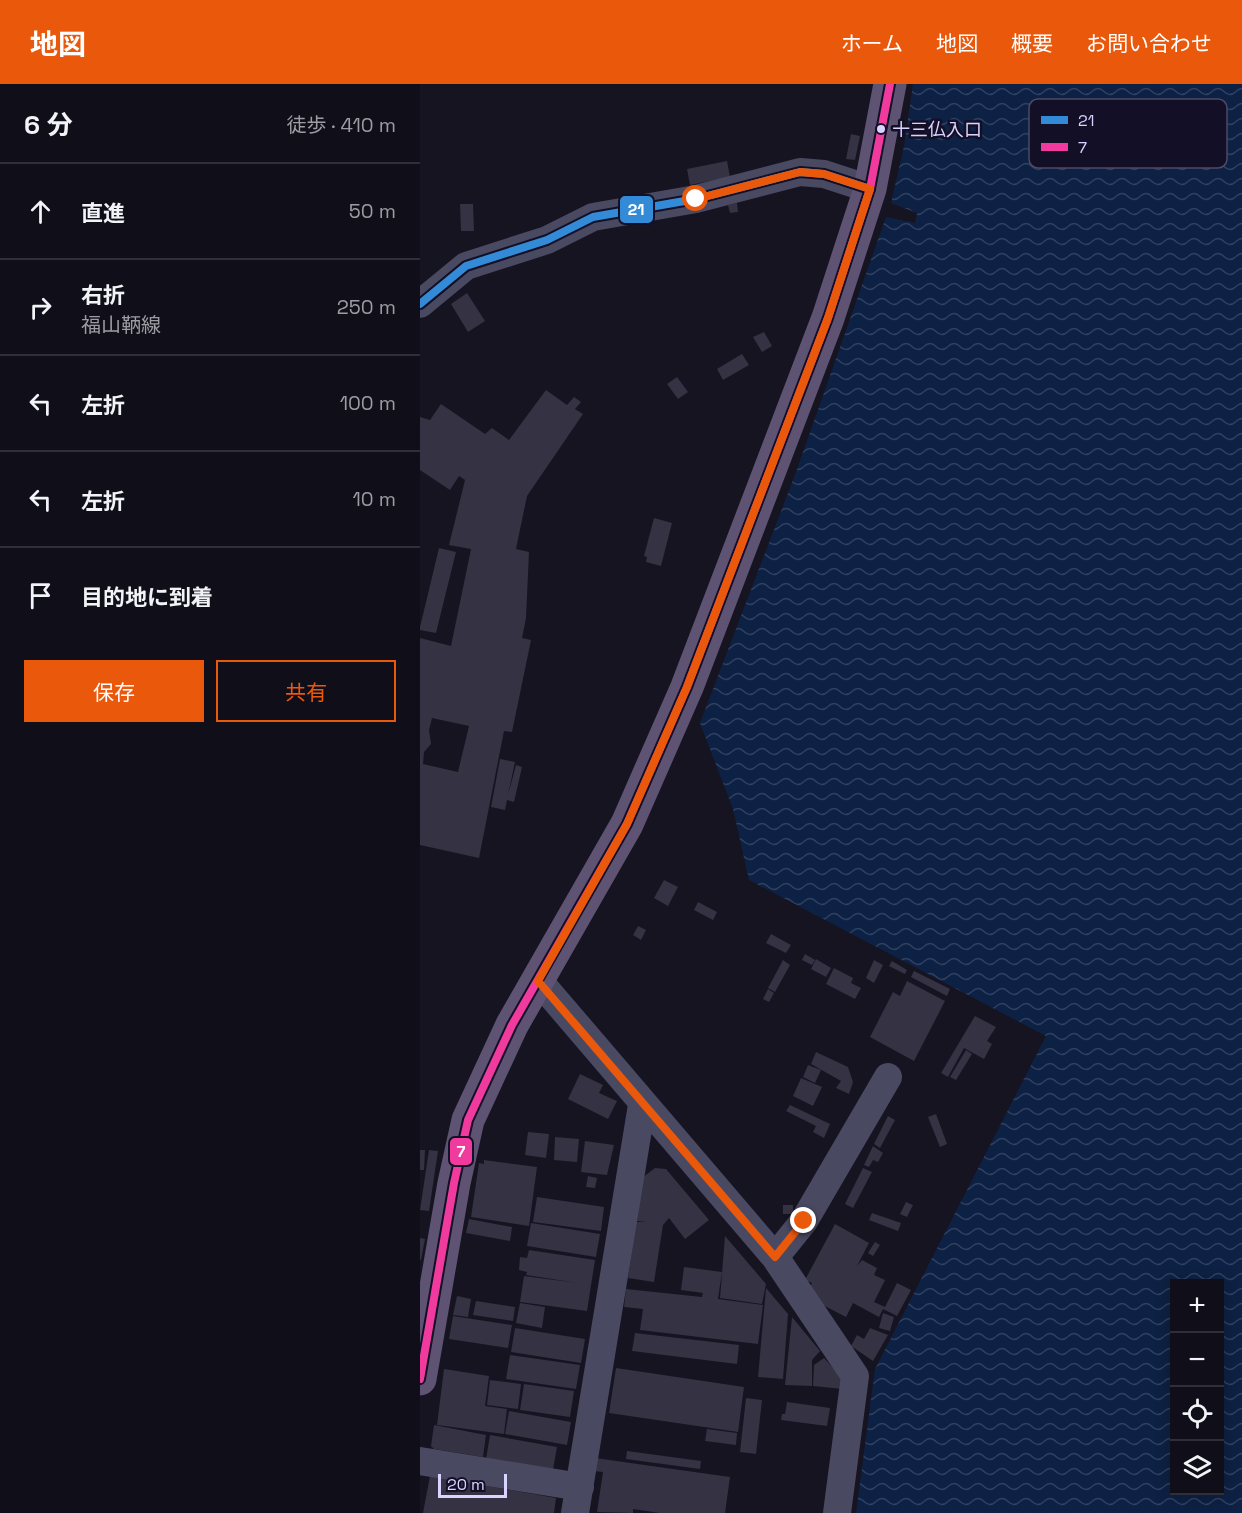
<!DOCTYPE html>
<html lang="ja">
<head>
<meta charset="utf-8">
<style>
	:root { --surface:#100f19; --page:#1e1d26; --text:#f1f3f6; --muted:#9c9ca2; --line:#302f38; --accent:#ea580c }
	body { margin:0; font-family:"Space Grotesk","Noto Sans JP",sans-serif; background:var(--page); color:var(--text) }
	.controls { position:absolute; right:18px; bottom:18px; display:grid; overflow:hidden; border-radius:0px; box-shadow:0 3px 15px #0003 }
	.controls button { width:54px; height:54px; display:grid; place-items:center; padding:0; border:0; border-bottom:2px solid var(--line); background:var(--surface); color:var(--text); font:30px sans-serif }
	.scale { position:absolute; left:18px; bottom:15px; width:69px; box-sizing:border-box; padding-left:6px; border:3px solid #d9d4ff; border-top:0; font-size:16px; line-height:21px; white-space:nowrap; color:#d9d4ff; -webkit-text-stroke:4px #130f26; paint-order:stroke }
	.stop { position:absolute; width:18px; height:18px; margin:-14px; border:4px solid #ea580c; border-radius:50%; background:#fff }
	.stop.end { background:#ea580c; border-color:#fff; box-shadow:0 2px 6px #0008 }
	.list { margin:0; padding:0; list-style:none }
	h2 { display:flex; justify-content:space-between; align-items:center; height:78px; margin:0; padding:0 24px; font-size:26px }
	h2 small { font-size:20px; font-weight:400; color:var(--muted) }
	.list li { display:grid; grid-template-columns:39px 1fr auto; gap:18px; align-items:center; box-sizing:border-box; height:96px; padding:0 24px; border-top:2px solid var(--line) }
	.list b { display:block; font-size:22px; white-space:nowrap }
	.list p { margin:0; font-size:20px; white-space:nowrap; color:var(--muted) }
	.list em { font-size:20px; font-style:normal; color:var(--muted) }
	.actions { display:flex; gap:12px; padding:18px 24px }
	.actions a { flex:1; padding:14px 0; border:2px solid var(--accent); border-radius:0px; text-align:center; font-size:21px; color:var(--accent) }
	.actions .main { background:var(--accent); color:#fff }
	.icon { flex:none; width:33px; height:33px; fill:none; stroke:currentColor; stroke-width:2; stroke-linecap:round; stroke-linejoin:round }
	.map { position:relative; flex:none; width:822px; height:1429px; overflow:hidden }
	header { display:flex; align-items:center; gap:36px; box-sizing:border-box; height:84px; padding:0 30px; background:var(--accent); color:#fff }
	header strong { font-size:28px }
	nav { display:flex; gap:33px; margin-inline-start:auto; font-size:21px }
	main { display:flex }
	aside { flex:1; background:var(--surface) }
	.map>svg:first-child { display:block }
</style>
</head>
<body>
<header>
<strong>地図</strong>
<nav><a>ホーム</a><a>地図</a><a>概要</a><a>お問い合わせ</a></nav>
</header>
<main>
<aside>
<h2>6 分<small>徒歩 · 410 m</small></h2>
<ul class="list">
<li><svg class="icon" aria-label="ahead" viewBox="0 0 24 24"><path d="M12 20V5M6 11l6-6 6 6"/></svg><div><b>直進</b></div><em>50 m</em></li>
<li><svg class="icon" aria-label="right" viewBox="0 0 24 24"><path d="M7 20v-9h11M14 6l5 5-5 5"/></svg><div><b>右折</b><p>福山鞆線</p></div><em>250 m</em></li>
<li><svg class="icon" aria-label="left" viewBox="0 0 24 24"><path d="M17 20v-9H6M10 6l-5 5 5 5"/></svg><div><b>左折</b></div><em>100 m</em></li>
<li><svg class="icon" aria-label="left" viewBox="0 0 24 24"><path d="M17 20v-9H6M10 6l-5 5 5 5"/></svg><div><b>左折</b></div><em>10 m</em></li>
<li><svg class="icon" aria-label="arrive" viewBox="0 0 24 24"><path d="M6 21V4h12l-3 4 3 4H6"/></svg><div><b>目的地に到着</b></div></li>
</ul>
<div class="actions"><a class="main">保存</a><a>共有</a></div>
</aside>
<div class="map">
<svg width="822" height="1429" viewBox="0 0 822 1429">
	<defs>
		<pattern id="water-waves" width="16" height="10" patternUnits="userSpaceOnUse" patternTransform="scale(1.5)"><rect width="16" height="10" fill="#0d2144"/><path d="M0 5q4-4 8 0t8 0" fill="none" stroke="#304060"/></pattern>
	</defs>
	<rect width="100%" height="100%" fill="#161421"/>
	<path fill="url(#water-waves)" fill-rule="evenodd" d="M493,0H822V1429H436L455,1285L626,952L329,796L313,725L280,639L376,388L466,133L495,139L497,129L471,119L484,62ZM754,1200H800V1406H754Z"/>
	<path fill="#343243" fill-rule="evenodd" d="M431,50L440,52L435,76L426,75Z
		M307,77L310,93L270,101L267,85Z
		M317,119L318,128L310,129L308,121Z
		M40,120H53L54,147H41Z
		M47,209L65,237L48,248L31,220Z
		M344,248L352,262L342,268L333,253Z
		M322,270L329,281L303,296L297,285Z
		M257,293L268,308L258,315L247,300Z
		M126,306L147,321L154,313L161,318L155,325L163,330L107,412L96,465L109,468L106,534L102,554L111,556L92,648L84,647L59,774L0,761V554L31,562L51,465L29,461L45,396L39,392L30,406L0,386V333L10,336L21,320L65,350L72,344L89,356ZM12,634L49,642L38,688L3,680L4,668L11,660L9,646Z
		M234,434L252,439L241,482L226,478L227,473L224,472Z
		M19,464L36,468L16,549L0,546V543Z
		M80,675L95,678L88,711L96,681L102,683L94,718L87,716L85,726L71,723Z
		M244,796L258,803L248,822L234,814Z
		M278,818L297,828L293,836L274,826Z
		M218,842L226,846L221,856L213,851Z
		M351,850L371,861L366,869L346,859Z
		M385,870L395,876L392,881L382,876Z
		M396,875L411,884L406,893L391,885Z
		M363,876L370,881L355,908L348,904Z
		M454,876L463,881L454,899L446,894Z
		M472,877L487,886L485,890L469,882Z
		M414,884L433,894L431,899L441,904L435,915L406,900Z
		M494,887L530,905L527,912L491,893Z
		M487,897L525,917L494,977L450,953L473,908L480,912Z
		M348,905L354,909L349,918L343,915Z
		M555,932L576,943L567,957L572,960L564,975L544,964L528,993L521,989Z
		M546,966L552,970L536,996L530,993Z
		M396,968L428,983L433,998L429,1010L416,1004L421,997L391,980Z
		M388,981L401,986L395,999L383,993Z
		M160,990L183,1001L179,1009L197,1017L188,1035L148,1015Z
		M381,994L402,1003L393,1022L373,1012Z
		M370,1021L410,1040L404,1054L393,1048L396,1042L366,1027Z
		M516,1030L527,1060L520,1063L508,1033Z
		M468,1032L475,1036L460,1064L454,1060Z
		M108,1048L129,1050L126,1074L105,1071Z
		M135,1053L159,1055L157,1078L134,1076Z
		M165,1057L194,1061L187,1091L161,1088Z
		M453,1062L463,1069L458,1078L453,1076L449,1083L444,1081Z
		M0,1066H5L4,1086H0Z
		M9,1066L18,1067L9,1127L0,1126Z
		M64,1076L117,1083L109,1142L51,1133L59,1079L64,1080Z
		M235,1084L246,1085L289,1136L265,1155L249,1134L243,1141L234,1198L208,1194L216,1138H226L217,1137L223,1093Z
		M443,1084L452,1088L433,1124L425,1120Z
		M168,1092L177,1094L175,1104L166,1103Z
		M117,1113L184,1123L181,1147L113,1138Z
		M486,1118L493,1121L487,1133L480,1130Z
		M363,1121H373V1130H363Z
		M452,1129L481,1139L478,1147L449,1136Z
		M49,1135L92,1143L90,1157L46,1149Z
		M111,1139L180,1150L176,1173L107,1162Z
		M415,1140L449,1159L437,1182L442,1176L457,1184L454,1191L465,1196L454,1218L465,1223L477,1199L491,1206L477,1232L463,1225L459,1233L433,1219L426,1233L397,1218L387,1208L392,1199L385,1196Z
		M305,1152L346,1200L342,1220L300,1214Z
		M0,1154L5,1155L1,1176H0Z
		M455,1158L460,1161L453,1172L448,1169Z
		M109,1166L175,1176L167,1227L100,1218L104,1192L158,1199L106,1191L107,1188L99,1186L100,1173L107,1174Z
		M264,1183L302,1188L298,1215L343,1221L338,1260L220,1246L223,1225L204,1223L206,1205L282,1213L283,1209L261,1206Z
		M346,1204L368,1230L363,1295L338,1293Z
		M37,1212L51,1215L48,1233L33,1231Z
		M56,1217L95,1223L93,1237L53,1231Z
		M100,1219L125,1223L122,1244L96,1239Z
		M463,1229L474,1233L470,1247L459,1244Z
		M33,1232L92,1241L88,1264L29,1255Z
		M372,1233L400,1267L392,1276V1302L365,1301Z
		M95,1244L165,1255L161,1279L91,1268Z
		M450,1244L468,1251L453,1277L431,1262L437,1251L444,1255Z
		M215,1249L319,1261L317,1280L212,1267Z
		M90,1271L160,1281L156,1305L86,1295Z
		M404,1274L425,1297L423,1305L393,1302L394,1281Z
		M196,1284L324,1303L318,1348L189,1329Z
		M24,1285L69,1292L65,1322L87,1325L84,1350L17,1341Z
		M70,1296L101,1300L98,1325L67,1321Z
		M104,1300L154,1307L150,1333L100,1326Z
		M326,1314L342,1316L336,1370L320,1368Z
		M367,1318L410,1324L407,1342L361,1336L362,1330H365Z
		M89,1327L151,1338L147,1361L85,1350Z
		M14,1341L66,1351L63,1373L14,1365L11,1362Z
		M287,1345L317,1349L316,1361L285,1357Z
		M70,1351L137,1363L133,1386L66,1375Z
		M207,1367L281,1377L280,1385L206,1375Z
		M175,1374L310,1393L305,1429H240L213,1425V1429L177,1428L183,1388L174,1387Z
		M10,1392L136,1414L134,1429H3Z"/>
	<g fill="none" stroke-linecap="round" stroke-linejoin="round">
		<path stroke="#4a4962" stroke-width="28" d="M0,220L46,182L127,156L173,133L276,115L380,88L404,90L450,105
			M119,897L355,1173L435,1292L417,1429
			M355,1173L384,1137L468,993
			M0,1377L160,1403
			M155,1429L222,1021"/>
		<path stroke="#5e5373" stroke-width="33" d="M0,1295L34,1099L48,1036L92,941L207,740L267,603L408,234L450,105L470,0"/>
		<defs>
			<path id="bus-1" d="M0,220L46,182L127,156L173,133L276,115L380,88L404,90L450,105"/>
			<path id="bus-2" d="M0,1295L34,1099L48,1036L92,941L207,740L267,603L408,234L450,105L470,0"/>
		</defs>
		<use href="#bus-1" stroke="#130f26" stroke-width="12"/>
		<use href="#bus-2" stroke="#130f26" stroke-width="12"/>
		<use href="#bus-1" stroke="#338bd7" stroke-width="8"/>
		<use href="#bus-2" stroke="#f13a9d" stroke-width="8"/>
	</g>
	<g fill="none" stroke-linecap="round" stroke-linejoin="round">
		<path stroke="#ea580c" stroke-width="8" d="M276,115L380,88L404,90L450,105L408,234L267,603L207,740L118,897L355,1173L384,1137"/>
	</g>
	<circle fill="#d9d4ff" stroke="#130f26" stroke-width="2" cx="461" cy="45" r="5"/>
	<g text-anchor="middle" stroke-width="5" stroke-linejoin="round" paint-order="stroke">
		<g font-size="18" fill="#d9d4ff" stroke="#130f26" text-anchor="start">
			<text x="472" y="52">十三仏入口</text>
		</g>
	</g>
	<rect x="609" y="15" width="198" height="69" rx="9" fill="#130f26" stroke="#4e4a67" stroke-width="1.5"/>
	<rect x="621" y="32" width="27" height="8" fill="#338bd7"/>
	<rect x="621" y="59" width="27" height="8" fill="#f13a9d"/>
	<g font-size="16" fill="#d9d4ff">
		<text x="658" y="42">21</text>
		<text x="658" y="69">7</text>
	</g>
	<g stroke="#130f26" stroke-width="2">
		<rect x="199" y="111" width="35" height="29" rx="6" fill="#338bd7"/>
		<rect x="29" y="1053" width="24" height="29" rx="6" fill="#f13a9d"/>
	</g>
	<g font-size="16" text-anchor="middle" font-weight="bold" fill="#fff">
		<text x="216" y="131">21</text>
		<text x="41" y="1073">7</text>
	</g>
</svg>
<div class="controls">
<button>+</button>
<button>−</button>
<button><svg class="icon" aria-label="locate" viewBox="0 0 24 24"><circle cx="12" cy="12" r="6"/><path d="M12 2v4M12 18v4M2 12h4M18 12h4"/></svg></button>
<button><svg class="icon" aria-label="layers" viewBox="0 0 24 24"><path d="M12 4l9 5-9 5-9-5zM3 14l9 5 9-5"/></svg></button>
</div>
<div class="scale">20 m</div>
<div class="stop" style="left:276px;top:115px"></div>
<div class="stop end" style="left:384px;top:1137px"></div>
</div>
</main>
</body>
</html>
